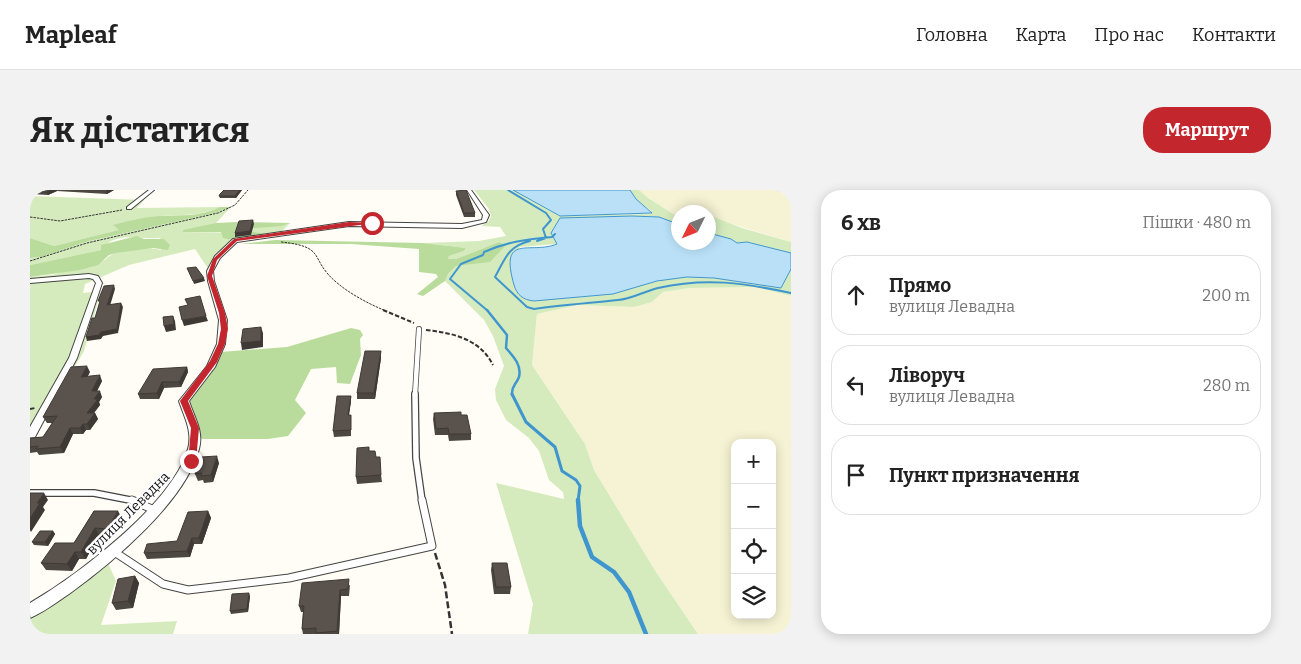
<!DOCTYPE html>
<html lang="uk">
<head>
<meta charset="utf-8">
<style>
	:root { --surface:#fff; --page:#f2f2f2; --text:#222; --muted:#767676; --line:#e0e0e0; --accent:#c4262e }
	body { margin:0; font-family:Bitter,serif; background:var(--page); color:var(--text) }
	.controls { position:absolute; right:15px; bottom:15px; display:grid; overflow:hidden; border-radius:10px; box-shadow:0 2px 12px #0003 }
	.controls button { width:45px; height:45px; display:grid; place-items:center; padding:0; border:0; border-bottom:1px solid var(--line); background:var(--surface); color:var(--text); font:25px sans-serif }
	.compass { position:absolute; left:641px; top:15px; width:45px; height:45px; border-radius:50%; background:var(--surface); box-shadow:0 2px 12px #0003; rotate:227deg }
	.stop { position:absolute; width:15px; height:15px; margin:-11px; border:4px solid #c4262e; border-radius:50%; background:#fff }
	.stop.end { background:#c4262e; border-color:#fff; box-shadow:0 1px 5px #0008 }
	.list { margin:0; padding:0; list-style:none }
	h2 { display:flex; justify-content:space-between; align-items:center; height:65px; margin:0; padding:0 20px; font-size:21px }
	h2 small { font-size:16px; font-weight:400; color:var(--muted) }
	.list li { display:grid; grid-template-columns:32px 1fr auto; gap:15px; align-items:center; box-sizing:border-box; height:80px; margin:0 10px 10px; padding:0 10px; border:1px solid var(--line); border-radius:20px }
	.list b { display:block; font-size:19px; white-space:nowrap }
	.list p { margin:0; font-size:16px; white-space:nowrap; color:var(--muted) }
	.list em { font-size:16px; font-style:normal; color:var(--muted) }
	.icon { flex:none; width:28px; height:28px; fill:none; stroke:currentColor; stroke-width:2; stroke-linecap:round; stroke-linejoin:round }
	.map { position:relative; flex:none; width:761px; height:444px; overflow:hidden; border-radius:20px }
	header { display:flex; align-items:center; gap:30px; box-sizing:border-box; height:70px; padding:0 25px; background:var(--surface); border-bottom:1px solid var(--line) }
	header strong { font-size:24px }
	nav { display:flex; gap:28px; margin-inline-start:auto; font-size:18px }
	.intro { display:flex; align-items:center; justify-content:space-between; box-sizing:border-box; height:120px; padding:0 30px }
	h1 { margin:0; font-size:35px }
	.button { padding:12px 22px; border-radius:20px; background:var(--accent); color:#fff; font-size:18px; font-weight:700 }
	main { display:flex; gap:30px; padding:0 30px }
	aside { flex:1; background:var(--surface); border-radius:20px; box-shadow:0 2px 12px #0003 }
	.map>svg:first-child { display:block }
</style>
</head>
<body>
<header>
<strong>Mapleaf</strong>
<nav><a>Головна</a><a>Карта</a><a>Про нас</a><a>Контакти</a></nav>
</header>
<div class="intro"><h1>Як дістатися</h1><a class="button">Маршрут</a></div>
<main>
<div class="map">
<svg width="761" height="444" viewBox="0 0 761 444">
	<rect width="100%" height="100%" fill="#fffdf5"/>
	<path fill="#f6f3d4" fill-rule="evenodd" d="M609,0H761V52L679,27L678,22H648V27L618,8Z
		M726,97L761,106V444H668L626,382L564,280L555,254L502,175L507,124L547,115L604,117L622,112L633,102L660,98ZM705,253H742V425H705Z"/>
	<path fill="#d5ebbd" d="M444,0H483L529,26L621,24V21L606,9L600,0H609L618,8L648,27V34L621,26L535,28L522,41L527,54L490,57L482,66L490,106L504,111L583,104L627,91L657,87L684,88L751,98L761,79V106L726,97L660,98L633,102L622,112L604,117L547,115L507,124L502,175L555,254L564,280L626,382L668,444H498L503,414L466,293L534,309L533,302L519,290L509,261L499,248L476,230L466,210L465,199L474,176L463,146L454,130L415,91L418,84L426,76L440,74L475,55L469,52L426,69H418L419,66L434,61L436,58L393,53L449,51L476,46L470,37L451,36L459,31L461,26L459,19Z
		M0,6L114,10L107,18L190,17C170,27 151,24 130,26C115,27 99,32 84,36L90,40L24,56L0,48Z
		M201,17L186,33L153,42L234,43L215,41V39L259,34L250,43L205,51L181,72V83L165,59L99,75L55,94L53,103L71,101L54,161L0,253V87L22,85L75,70C84,58 117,56 131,60L130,48C109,50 86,40 71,60L0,75V68L11,67L59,51L185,23Z
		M681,26L712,38L761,52V63L717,52L707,53L701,49L679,43L678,27Z
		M74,364L86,391L71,435L147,431L143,444H0V417Z"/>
	<path fill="#b9dc9c" d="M190,17H201L185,23L59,51L11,67L0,68V48L24,56L89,40L83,35C98,31 114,27 129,26C151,25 170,27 190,17Z
		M208,32L261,33L251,36L215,39V41L235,43C227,50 204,51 193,48L191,42H153V40L186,33Z
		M107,46L114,49H134L140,55L138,60L123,58L86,63L79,65L68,75L50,80L0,87V75L71,60V55Z
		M245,50L393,53L436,58L434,61L419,66L418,69H426L469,52L476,55L460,72L426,76L418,84L415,91L393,106L387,104L408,87L406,84L389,82V59L321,54H211Z
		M321,138L330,140L333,145L330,149L331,165L320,194L307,193L306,177L281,179L265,210L276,223L258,246L238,249H172L157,220L159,207L190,162L257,157Z"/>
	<path fill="#b9e0f7" stroke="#3f96cf" d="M483,0H600L606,9L622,23L530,26Z
		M602,26L629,27L648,34V52H678L679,43L701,49L707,53L717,52L761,63V79L751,98L684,88L657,87L627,91L583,104L504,111C493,110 487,105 484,95C469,42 500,65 527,54L521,43L530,28Z"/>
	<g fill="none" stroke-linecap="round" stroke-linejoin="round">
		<path stroke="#3f96cf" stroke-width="2" d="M478,0L516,23L521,30L513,39L516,48L507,51
			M500,51C478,56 475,69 465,87L497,117L504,119C532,115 560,113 588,110C602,109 615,101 628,98C676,87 714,93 761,103
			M458,121L420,89L431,74L453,65L454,62C476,52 498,49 522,47L525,44"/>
		<path stroke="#3f96cf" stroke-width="2.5" d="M457,120L477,145L476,158C483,166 492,175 489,187C486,195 481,196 482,205"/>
		<path stroke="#3f96cf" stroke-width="3" d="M482,204L496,232L525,257L532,281L546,290L550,296L548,311"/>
		<path stroke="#3f96cf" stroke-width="4.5" d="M548,310L550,336L562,367L584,382L599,402L616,444"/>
		<defs>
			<path id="service-far2" d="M385,205L389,139"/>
			<path id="service-far1" d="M385,204L386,268L392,311
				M0,303H64L105,311"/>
			<path id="service" d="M102,310L124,320
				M83,361L133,394L158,400L259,388L402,356L392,310"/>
			<path id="minor" d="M119,0H124L101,19H97V17Z
				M437,0H441L459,25L456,32L432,38L319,36L207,52L190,68L183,81L184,91L197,130L195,154L185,177L159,211C164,227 174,241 169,259C156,311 82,373 39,404C27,412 14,422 0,428V413C48,385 143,313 158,259C163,241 154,227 149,211L177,176L187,154L189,130L178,91L177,81L185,66L203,49L319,32L432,34L452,30L453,25Z
				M59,84L68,86L72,93L47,168L5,247L0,251V237L39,168L66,93L63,89L59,88L0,93V89Z"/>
		</defs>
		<use href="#service-far2" stroke="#444" stroke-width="6"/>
		<use href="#service-far1" stroke="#444" stroke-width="8"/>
		<use href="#service" stroke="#444" stroke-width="9"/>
		<use href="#minor" stroke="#444" stroke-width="2"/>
		<path stroke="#333" stroke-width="1" stroke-dasharray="2.5 1" stroke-linecap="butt" d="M746,0L761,5
			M0,27L30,31L92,20
			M251,52C298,57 278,68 306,92C320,104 339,114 356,121
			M0,71L57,53L188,23L205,15L218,0"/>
		<path stroke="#333" stroke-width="2" stroke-dasharray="4.5 2" stroke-linecap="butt" d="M353,120L384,133
			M396,140C423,143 450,149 463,175
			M0,219L5,218"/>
		<path stroke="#333" stroke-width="2.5" stroke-dasharray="7 3" stroke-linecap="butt" d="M405,363L415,395L422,444"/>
		<use href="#service-far2" stroke="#fff" stroke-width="4.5"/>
		<use href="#service-far1" stroke="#fff" stroke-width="5.5"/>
		<use href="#service" stroke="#fff" stroke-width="7"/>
		<use href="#minor" fill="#fff" fill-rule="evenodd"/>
	</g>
	<path fill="#4d4742" d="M0,0H84L77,4L27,1L18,5L0,4Z
		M194,0H212L206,8H190L189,6Z
		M426,1L445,23V27H434L426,5Z
		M351,168L345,209H327V203Z
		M157,177L158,182L151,197L134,198L129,209H110L108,204Z
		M60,182L57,187L72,191L67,201L72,207L69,212L70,215L64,223H65L68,229L60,240H56L53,244H43L34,263L9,265L7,262L0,263V248L13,247L22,233H17L13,227Z
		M321,206V211L319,225H321V246L304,247L303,241Z
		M404,223L431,225L441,244V250L419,251L418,245H405L403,229Z
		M339,261L346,267L351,285L352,292L327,294L326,287Z
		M189,273L183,292L174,293L173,290L168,291L165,284Z
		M64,321L92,328L82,345H69L56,369H49L42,381L16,380L11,373L44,353Z
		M178,321L181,328L172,354H164L160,367L117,369L114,363L147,351Z
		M23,341L25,344L18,356L4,355L2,352Z
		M462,373L481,397L480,404H464L461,380Z
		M105,386L109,393L103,418L86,420L82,413Z
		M320,395L319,406H311L309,444H273L272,439L273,422H271L269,416Z
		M220,406L218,422L201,424L200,421Z"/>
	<path fill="#3f3936" d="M21,0H26L27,1L18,5L17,2Z
		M77,0H84L77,4L76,1Z
		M210,0H212L206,8L205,6Z
		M223,30L224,34L221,45L205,47V43Z
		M174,88L175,91L164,94L163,91Z
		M84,95L85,99L79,119L77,115Z
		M91,113L93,117L88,143L73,146L71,149L57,151L56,147Z
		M143,126L145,131L146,140L136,142L134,136Z
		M176,126L178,131L154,136L152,130Z
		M231,137L233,143V157L212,160L211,153Z
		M351,161V168L345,209L344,203Z
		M57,176L60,182L54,193L51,187Z
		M157,177L158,182L151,197L149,192Z
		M70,185L72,191L64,207L62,201Z
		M132,192L134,198L129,209L127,203Z
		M70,201L72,207L69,212L70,215L59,229L57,223L64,209Z
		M321,206V211L318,231V225Z
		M65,223L68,229L60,240L57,234Z
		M53,234L56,240L53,244L50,238Z
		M40,238L43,244L34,263L30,257Z
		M187,266L189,273L183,292L181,285Z
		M14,303L18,310L13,317L15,320L1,342L0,340V329L7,313Z
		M88,321L92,328L82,345L78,339Z
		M178,321L181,328L172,354L169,348Z
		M65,338L69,345L56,369L51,362Z
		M23,341L25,344L18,356L15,352Z
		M162,348L164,354L160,367L157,361Z
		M45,362L49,369L42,381L37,374Z
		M105,386L109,393L103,418L98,411Z
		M310,400L311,406L309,444H308Z
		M219,403L220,406L218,422L217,419Z"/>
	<path fill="#5a524d" stroke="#3f3936" d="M0,0H21L17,2L0,1Z
		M194,0H210L205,6H189L190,4Z
		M436,0L445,23H434L426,1Z
		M223,30L220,41L205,43L209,31Z
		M166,77L174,88L163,91L157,78Z
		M84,95L77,115L91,113L87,139L71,142L69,145L56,147L62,128H65L70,111H68L74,96Z
		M170,106L176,126L152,130L149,117L158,115L155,109Z
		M143,126L144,134L134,136L133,127Z
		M231,137V151L211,153L213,139Z
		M335,161H351L344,203H327Z
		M57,176L51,187L70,185L62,201H70L64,209H68L57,223H65L57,234H53L50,238H40L30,257L6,259L8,256L0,257V248L13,247L27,226L13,227L41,177Z
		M157,177L149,192H132L127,203L108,204L123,179Z
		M307,206H321L318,225H321V240L303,241Z
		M431,222V225H437L441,244H419L418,238L406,239L404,223Z
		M339,257V261H345L346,267H350L351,285L326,287L327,258Z
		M187,266L181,285L171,286L172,283L165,284L171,267Z
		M0,303H14L7,313H10L0,329Z
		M64,321H88L78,339L65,338L51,362H45L37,374L11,373L25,353H44Z
		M178,321L169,348H162L157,361L114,363L117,354L147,351L158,322Z
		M10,341H23L15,352H2Z
		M462,373H477L481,397H466Z
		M105,386L98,411L82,413L88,389Z
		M319,389L318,399L310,400L307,441L286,443V438L272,439L274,416H269L272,393Z
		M219,403L217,419L200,421L202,404Z"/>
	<path fill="#c4262e" d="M319,32L345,33L207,51L187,70L182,86L195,123L198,139L195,154L187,172L158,211L169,238L166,271L161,274L158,273L161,238L150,211L180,171L188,154L191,139L189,123L177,86L183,69L204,49Z"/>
	<g text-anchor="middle" stroke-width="5" stroke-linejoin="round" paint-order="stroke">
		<g font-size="14" fill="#111" stroke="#fff">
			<text transform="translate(98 323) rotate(-45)" y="5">вулиця Левадна</text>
		</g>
	</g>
</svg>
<div class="controls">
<button>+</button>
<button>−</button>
<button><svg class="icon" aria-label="locate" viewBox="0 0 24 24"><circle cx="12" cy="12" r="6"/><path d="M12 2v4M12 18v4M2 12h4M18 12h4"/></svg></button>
<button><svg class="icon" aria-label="layers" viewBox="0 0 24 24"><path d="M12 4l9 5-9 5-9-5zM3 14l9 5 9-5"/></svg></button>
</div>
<svg class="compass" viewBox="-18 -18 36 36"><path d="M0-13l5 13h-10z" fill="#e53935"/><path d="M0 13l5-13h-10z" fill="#767676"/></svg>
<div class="stop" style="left:342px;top:33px"></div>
<div class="stop end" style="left:161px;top:271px"></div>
</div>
<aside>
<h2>6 хв<small>Пішки · 480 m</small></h2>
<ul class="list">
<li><svg class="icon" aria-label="ahead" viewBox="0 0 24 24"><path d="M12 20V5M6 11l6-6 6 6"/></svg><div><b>Прямо</b><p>вулиця Левадна</p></div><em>200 m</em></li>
<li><svg class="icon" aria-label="left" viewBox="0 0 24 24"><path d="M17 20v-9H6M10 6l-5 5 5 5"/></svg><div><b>Ліворуч</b><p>вулиця Левадна</p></div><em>280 m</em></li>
<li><svg class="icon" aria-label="arrive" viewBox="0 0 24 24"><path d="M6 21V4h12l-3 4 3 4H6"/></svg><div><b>Пункт призначення</b></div></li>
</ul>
</aside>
</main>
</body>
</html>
